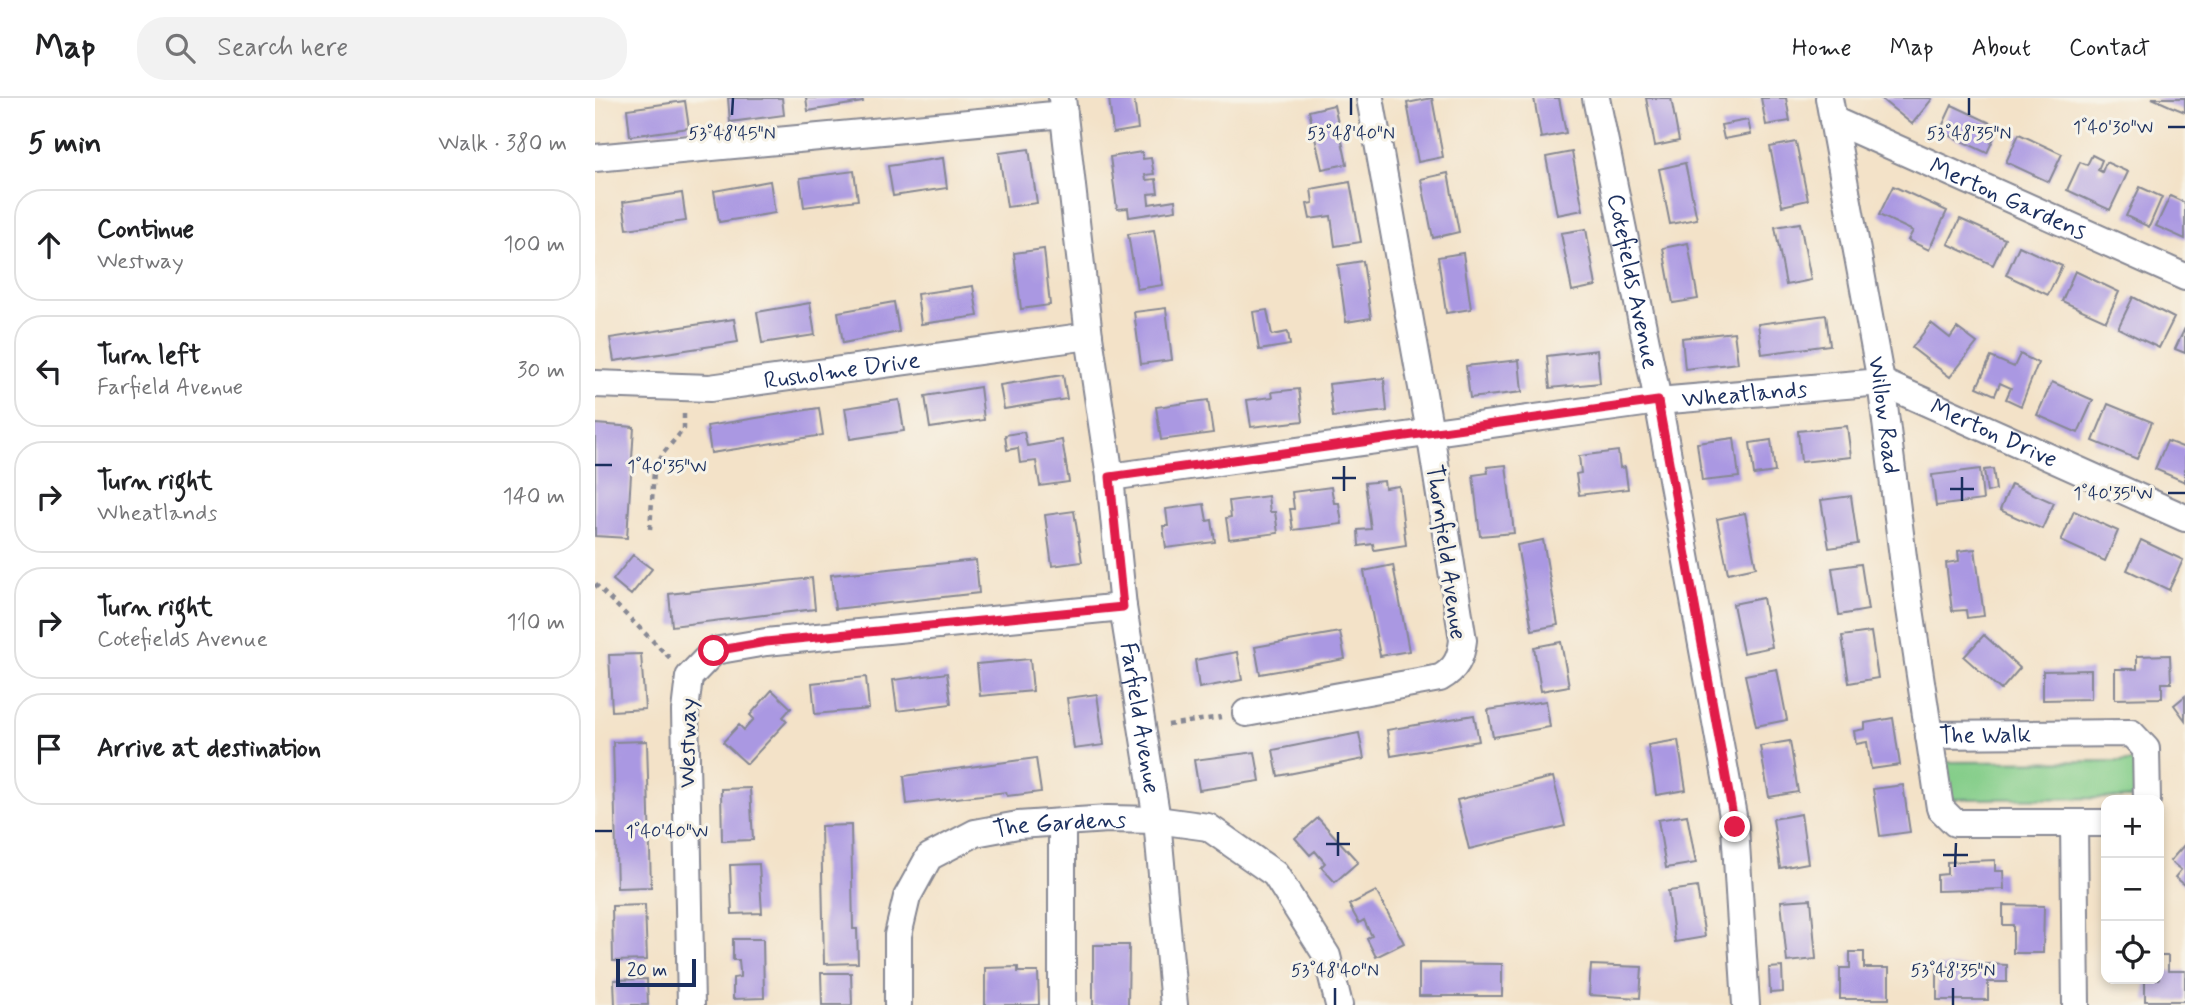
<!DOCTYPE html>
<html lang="en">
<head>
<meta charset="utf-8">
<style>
	:root { --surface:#fff; --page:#f2f2f2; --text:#202124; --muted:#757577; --line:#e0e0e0 }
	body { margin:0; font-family:Mynerve,sans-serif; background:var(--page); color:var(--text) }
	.controls { position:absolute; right:21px; bottom:21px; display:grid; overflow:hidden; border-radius:14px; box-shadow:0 4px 10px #0003 }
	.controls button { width:63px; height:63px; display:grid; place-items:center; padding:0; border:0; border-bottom:2px solid var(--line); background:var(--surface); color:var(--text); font:35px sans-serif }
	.scale { position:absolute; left:21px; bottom:18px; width:80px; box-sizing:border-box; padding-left:7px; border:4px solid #1b2f5e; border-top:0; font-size:19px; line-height:24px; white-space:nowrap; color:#1b2f5e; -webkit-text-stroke:5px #f7f3e8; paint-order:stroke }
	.stop { position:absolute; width:21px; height:21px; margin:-16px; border:5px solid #e11d48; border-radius:50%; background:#fff }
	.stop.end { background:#e11d48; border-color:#fff; box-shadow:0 2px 7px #0008 }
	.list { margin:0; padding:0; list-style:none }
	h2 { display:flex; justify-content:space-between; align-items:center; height:91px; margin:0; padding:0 28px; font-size:30px }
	h2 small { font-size:23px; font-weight:400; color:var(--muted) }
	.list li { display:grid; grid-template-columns:46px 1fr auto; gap:21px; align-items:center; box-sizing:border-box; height:112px; margin:0 14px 14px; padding:0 14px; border:2px solid var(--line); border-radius:28px }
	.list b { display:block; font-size:26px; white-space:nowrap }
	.list p { margin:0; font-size:23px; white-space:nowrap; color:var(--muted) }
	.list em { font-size:23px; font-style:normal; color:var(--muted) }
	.icon { flex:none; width:38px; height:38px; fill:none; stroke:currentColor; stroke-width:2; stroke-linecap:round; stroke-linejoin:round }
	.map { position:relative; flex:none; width:1590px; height:907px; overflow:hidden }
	header { display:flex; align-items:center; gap:42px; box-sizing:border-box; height:98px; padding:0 35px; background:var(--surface); border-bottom:2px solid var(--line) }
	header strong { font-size:33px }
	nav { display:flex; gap:38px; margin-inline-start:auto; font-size:24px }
	.search { width:490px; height:63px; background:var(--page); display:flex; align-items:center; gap:18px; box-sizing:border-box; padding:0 24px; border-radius:28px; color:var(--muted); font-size:26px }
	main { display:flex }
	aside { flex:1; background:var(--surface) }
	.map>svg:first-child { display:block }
</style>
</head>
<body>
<header>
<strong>Map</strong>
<div class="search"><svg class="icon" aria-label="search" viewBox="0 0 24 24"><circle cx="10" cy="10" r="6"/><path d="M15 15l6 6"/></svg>Search here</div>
<nav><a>Home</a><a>Map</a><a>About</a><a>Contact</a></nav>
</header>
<main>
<aside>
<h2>5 min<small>Walk · 380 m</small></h2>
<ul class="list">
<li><svg class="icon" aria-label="ahead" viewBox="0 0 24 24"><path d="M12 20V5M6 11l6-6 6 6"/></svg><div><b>Continue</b><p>Westway</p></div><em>100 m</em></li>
<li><svg class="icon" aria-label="left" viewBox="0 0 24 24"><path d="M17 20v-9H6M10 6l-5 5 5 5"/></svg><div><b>Turn left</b><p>Farfield Avenue</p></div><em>30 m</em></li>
<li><svg class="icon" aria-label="right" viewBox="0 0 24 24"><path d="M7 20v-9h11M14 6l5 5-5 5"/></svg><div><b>Turn right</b><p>Wheatlands</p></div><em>140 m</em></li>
<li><svg class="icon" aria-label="right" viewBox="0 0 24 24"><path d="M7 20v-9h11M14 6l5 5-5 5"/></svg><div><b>Turn right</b><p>Cotefields Avenue</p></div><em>110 m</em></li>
<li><svg class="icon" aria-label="arrive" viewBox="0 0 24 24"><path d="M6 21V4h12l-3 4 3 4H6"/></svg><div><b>Arrive at destination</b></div></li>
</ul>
</aside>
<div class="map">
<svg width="1590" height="907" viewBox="0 0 1590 907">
	<rect width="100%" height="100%" fill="#f7f3e8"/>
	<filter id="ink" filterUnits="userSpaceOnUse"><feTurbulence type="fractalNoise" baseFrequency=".0143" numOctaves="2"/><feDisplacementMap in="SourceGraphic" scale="14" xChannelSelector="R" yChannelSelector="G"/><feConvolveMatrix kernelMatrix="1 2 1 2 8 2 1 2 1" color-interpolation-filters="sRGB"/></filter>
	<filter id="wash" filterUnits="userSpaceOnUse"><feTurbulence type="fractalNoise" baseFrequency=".00686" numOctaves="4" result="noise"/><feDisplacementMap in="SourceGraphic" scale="28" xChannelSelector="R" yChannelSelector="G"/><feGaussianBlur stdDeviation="1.57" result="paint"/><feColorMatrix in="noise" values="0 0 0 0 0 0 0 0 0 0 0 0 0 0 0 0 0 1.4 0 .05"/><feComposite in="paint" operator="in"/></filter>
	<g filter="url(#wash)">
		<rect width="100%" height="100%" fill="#f3e2c8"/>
		<path fill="#85ce8a" stroke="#507e74" stroke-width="2" d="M1545,663L1543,700L1353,701L1347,664Z"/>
		<g id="blocks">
			<path fill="#aa98e2" d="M133,0H187L189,17L135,24Z
				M211,0H267L268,4L213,13Z
				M514,0H539L543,31L518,35Z
				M837,0L848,59L823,64L812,5Z
				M939,0H964L971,35L946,40Z
				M1051,0H1076L1084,43L1060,48Z
				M1166,0H1191L1195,23L1171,27Z
				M1285,0H1335L1337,1L1317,26Z
				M1557,0H1590V14L1575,8Z
				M90,3L94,30L35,38L32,11Z
				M739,7L752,66L727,71L714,13Z
				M1357,7L1404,29L1392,55L1345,33Z
				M1153,22L1156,36L1129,41L1126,27Z
				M1424,36L1467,56L1454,84L1411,64Z
				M1201,44L1213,102L1187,108L1175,49Z
				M434,51L442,105L412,109L404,55Z
				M547,54L548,61L556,60L559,76L550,77L551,82L561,81L563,95L553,96L554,106L580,102L581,112L534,119L533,110L522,111L515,59Z
				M977,54L988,112L962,117L951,59Z
				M1497,57L1507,62L1503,72L1507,74L1511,64L1533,74L1515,112L1472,92L1485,64L1492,67Z
				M348,60L352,90L298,98L293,68Z
				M1090,65L1102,121L1075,126L1064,71Z
				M259,73L263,102L209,109L205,80Z
				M853,75L864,134L838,140L826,81Z
				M175,83L180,115L124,124L119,93Z
				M755,84L766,144L740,148L736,118L715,121L712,106L718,105L716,91Z
				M1298,88L1352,113L1334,152L1313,142L1318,133L1284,117Z
				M1545,89L1567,99L1554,129L1531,118Z
				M87,95L91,123L32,131L28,104Z
				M1575,98L1590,105V141L1561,128Z
				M1365,121L1410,141L1398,167L1353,146Z
				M1205,125L1216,182L1191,187L1180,129Z
				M991,131L1001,188L977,193L966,135Z
				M559,132L568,187L542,191L533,136Z
				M1093,145L1103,201L1078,205L1068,150Z
				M1424,148L1467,168L1453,197L1411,177Z
				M449,151L455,207L426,211L419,155Z
				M868,155L876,211L851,215L843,159Z
				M768,163L776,220L751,224L743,167Z
				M1480,173L1524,194L1511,223L1467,203Z
				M378,188L383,218L326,226L322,196Z
				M1538,199L1579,220L1564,250L1523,230Z
				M299,204L304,234L248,245L243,214Z
				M215,205L220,237L167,245L162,214Z
				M571,210L577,262L546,266L539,214Z
				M672,212L677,237L693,234L695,247L664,252L658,214Z
				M1231,217L1235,247L1167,256L1163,226Z
				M139,221L143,244L19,263L15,240Z
				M1336,225L1355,240L1362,230L1382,245L1355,279L1317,250Z
				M1590,230V255L1580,251Z
				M1139,234L1143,265L1090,271L1087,240Z
				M1002,252L1005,285L955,290L952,258Z
				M1425,256L1443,265L1426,308L1411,301L1416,290L1405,285L1400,297L1382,289L1396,259L1419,269Z
				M924,262L927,294L875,300L871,268Z
				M468,277L472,301L409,311L405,287Z
				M789,280L792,313L738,319L734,286Z
				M1457,284L1498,302L1483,335L1442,317Z
				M385,289L389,322L335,330L330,298Z
				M704,291L708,323L656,329L652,302L678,299L677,294Z
				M304,302L309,333L255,341L250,310Z
				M613,302L618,335L566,342L561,309Z
				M1513,306L1557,324L1542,361L1498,343Z
				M224,310L228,337L116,355L112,328Z
				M0,326L39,329L32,440L0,438Z
				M1252,328L1256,359L1206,364L1203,333Z
				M429,334L432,348L467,342L474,384L445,388L441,363L425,365L423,350L412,352L410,337Z
				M1139,340L1144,379L1107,383L1102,345Z
				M1176,342L1180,374L1159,377L1155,345Z
				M1572,343L1590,350V384L1560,371Z
				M1023,353L1025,370L1030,369L1033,391L984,397L981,376L986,375L984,358Z
				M911,367L919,435L885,438L878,377L893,375L892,369Z
				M1385,371L1388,402L1341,408L1337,377Z
				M1398,371L1401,392L1392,394L1389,372Z
				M789,383L790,390L804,388L811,447L779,452L778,446L764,448L763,432L776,431L770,385Z
				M1416,386L1459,405L1447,431L1405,412Z
				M736,389L739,405H744L747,426L698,432L695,411H699L697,394Z
				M673,398L675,414H680L683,435L634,441L631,420L636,419L634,403Z
				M1256,398L1263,446L1234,450L1226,402Z
				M609,406L612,423L617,422L620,444L571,450L568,428H573L571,411Z
				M479,413L487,464L457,468L450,417Z
				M1479,413L1523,433L1510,463L1466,443Z
				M1150,415L1161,469L1133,475L1122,421Z
				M948,442L963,527L937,532L922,447Z
				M1546,442L1588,462L1574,492L1532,472Z
				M1380,451L1389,518L1372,520L1371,512L1357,513L1351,465L1364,463L1363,453Z
				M38,457L57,471L36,497L18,482Z
				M381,462L384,495L240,511L236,477Z
				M1266,466L1273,512L1244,517L1237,470Z
				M798,467L814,553L785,558L769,473Z
				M217,480L220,511L77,528L74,496Z
				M1168,500L1177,549L1148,555L1138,506Z
				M745,534L750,561L665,576L660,549Z
				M1276,534L1283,580L1254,585L1247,538Z
				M1389,537L1425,570L1406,592L1369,559Z
				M966,544L974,588L946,593L939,549Z
				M642,554L647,582L604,590L600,562Z
				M46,556L50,611L17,613L14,557Z
				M1575,557L1576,585H1567V600L1520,601V571H1542V558Z
				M435,561L438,593L385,598L382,566Z
				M1182,571L1192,622L1161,628L1150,577Z
				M1496,572V601L1448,602V573Z
				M352,575L356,606L302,613L298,582Z
				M271,579L274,611L220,616L217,585Z
				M177,592L196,610L188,619L192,623L152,666L128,644L144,627L149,632L159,621L155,617Z
				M502,596L509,647L479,651L472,600Z
				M1590,598V622L1579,607Z
				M951,603L955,629L898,639L893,612Z
				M879,617L884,643L796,658L792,632Z
				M1298,620L1305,667L1276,671L1272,644L1261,646L1259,633L1270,631V625Z
				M764,635L769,661L683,678L678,652Z
				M1083,642L1091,692L1061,697L1053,647Z
				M52,643L56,789L22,790L18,644Z
				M1195,643L1203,694L1174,699L1165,648Z
				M660,654L665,683L604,692L599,662Z
				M441,660L446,694L412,698L411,694L312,706L309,678Z
				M958,679L970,728L874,751L862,702Z
				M1308,687L1315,734L1285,738L1278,691Z
				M155,690L158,742L127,743L126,691Z
				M1206,716L1213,765L1185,770L1178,721Z
				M1092,717L1101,765L1071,770L1063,722Z
				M723,720L763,764L740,784L726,769L730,765L720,753L715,757L700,740Z
				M256,727L258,831H262L263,865L229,866L226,728Z
				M1590,746V787L1580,779L1586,772L1575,763Z
				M1400,762V773H1408L1409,791L1342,793V777L1352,776V764Z
				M164,766L167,815L137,816L135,767Z
				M1102,789L1110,839L1080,844L1073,793Z
				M781,793L809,845L781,859L772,841L777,838L773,831L769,822L764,825L754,807Z
				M1216,801L1221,861L1192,864L1186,803Z
				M50,807L52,862L18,863L17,808Z
				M1408,807L1449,808L1448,855H1418V827H1408Z
				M138,841H168L169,900L138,901V880L145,879V873L144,862H138Z
				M498,847H534L533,907H498Z
				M1255,854H1269V870H1294V901H1245V870H1255Z
				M1564,858H1573V873H1590V903H1550V881H1564Z
				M824,865L907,866V898H824Z
				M1391,866L1412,867V884H1393V902H1342V868L1391,869Z
				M996,867L1047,869L1045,900L994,897Z
				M423,869V874H443L444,907H390V870Z
				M1187,869L1188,894L1175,895L1174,870Z
				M226,875H256L257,907H227Z
				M52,881L53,907H20L19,882Z"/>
		</g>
	</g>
	<g filter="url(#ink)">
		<use href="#blocks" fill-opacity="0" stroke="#878893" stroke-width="2"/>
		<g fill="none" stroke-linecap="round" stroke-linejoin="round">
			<defs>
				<g id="minor">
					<path id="s1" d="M467,0L494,238L515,379L528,509L562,722L579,907"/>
					<path id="s2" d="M1001,0L1063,303L1140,729L1151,907"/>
					<path id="s3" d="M1234,0L1286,284L1312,491L1345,710L1360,725H1511"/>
					<path id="s4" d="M1238,22L1590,179"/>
					<path d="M0,60L469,16"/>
					<path id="s5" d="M0,286L115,290L494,238"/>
					<path id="s6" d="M515,379L1063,303L1286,284L1590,420"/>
					<path d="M651,615L845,580C861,571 866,560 868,542L835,334L775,0"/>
					<path id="s7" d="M1334,637L1536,635L1551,651L1552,702"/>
					<path d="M1479,725L1481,907"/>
					<path d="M96,907L90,613L94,579L119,553L171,544L528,509"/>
					<path id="s8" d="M303,907V837L312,799L334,759L380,735L423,727L513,721L562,722L613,729L680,776L732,858L744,907"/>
					<path d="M467,907V725"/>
				</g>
			</defs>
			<use href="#minor" stroke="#878893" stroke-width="30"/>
			<path stroke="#878893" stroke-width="4.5" stroke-dasharray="5 5" stroke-linecap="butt" d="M55,431L59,373L69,354L89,331V314
				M0,486L76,561
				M573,627L626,619"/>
			<use href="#minor" stroke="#fff" stroke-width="26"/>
		</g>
	</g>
	<g fill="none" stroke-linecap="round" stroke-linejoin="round" filter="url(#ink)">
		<path stroke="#e11d48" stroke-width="9" d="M119,553L171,544L528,509L515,379L1063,303L1140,729"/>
	</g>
	<path fill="none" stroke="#1b2f5e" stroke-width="2.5" d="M137,17L138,0M756,17V0M1374,17V0M1573,29H1590M0,367H17M737,380H761M1355,391H1379M749,393V368M1573,395H1590M1367,403V379M0,733H17M731,746H755M1348,757H1373M743,758V734M1360,769L1361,745M740,907V890M1358,907V890"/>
	<g text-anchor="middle" stroke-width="6" stroke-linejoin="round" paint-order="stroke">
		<g font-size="24" fill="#1b2f5e" stroke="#f7f3e8">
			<text dy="8" stroke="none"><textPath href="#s4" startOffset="192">Merton Gardens</textPath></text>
			<text dy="8" stroke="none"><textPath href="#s2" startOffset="187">Cotefields Avenue</textPath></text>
			<text dy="8" stroke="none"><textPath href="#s5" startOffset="248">Rusholme Drive</textPath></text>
			<text dy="8" stroke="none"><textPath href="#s6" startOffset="640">Wheatlands</textPath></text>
			<text dy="8" stroke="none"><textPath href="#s3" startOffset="322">Willow Road</textPath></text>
			<text dy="8" stroke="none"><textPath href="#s6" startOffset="901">Merton Drive</textPath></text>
			<text transform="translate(852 454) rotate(82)" y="8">Thornfield Avenue</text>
			<text dy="8" stroke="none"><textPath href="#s1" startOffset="625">Farfield Avenue</textPath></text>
			<text dy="8" stroke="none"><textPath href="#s7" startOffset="56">The Walk</textPath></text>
			<text transform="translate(92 645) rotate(-89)" y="8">Westway</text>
			<text dy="8" stroke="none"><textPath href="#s8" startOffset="292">The Gardens</textPath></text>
		</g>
	</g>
	<g font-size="18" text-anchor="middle" fill="#1b2f5e" stroke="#f7f3e8" stroke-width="6" stroke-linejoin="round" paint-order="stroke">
		<text x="1518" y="35">1°40'30"W</text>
		<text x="137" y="41">53°48'45"N</text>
		<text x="756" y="41">53°48'40"N</text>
		<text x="1374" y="41">53°48'35"N</text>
		<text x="72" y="374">1°40'35"W</text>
		<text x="1518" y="401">1°40'35"W</text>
		<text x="72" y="739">1°40'40"W</text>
		<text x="740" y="878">53°48'40"N</text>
		<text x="1358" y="878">53°48'35"N</text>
	</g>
</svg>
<div class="controls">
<button>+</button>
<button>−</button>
<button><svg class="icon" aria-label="locate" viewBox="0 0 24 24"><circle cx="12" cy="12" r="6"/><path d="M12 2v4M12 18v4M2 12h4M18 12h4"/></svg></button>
</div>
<div class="scale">20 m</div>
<div class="stop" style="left:119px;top:553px"></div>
<div class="stop end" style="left:1140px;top:729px"></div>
</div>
</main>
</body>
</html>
